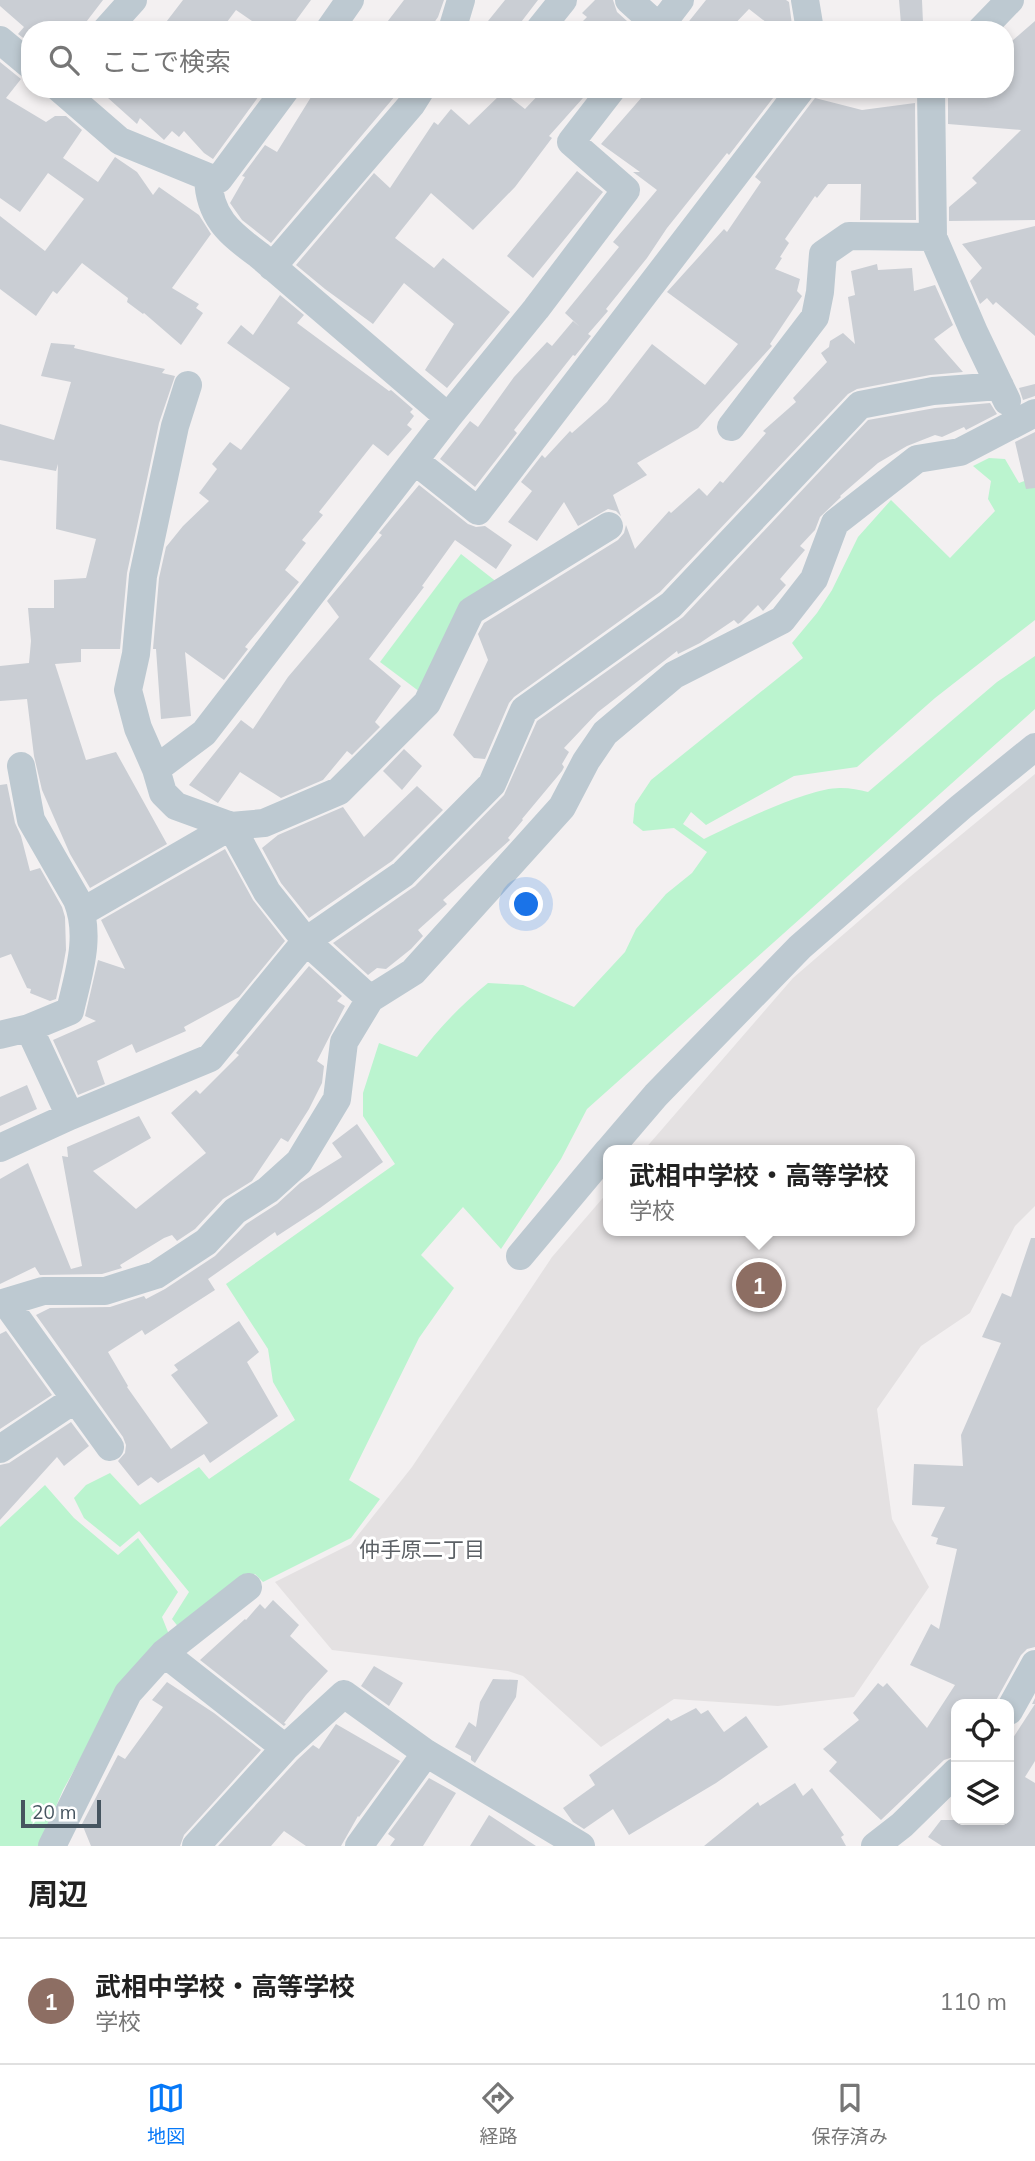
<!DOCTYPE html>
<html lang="ja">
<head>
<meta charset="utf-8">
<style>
	:root { --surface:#fff; --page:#f6f6f6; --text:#222; --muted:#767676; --line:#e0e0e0; --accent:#0578f8 }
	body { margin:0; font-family:Mulish,"Noto Sans JP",sans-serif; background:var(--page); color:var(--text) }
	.controls { position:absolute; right:21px; bottom:21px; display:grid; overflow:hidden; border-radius:14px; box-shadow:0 4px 10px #0003 }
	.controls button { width:63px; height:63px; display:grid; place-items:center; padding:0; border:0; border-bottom:2px solid var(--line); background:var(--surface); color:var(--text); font:35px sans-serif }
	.scale { position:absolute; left:21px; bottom:18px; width:80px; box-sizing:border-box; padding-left:7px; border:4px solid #465560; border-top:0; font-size:19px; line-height:24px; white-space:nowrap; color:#465560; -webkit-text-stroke:5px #fff; paint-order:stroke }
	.you { position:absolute; left:527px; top:905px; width:24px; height:24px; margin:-18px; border:5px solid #fff; border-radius:50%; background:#1a73e8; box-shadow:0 0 0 10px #1a73e833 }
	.badge { display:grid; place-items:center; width:46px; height:46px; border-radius:50%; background:var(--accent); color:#fff; font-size:23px; font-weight:700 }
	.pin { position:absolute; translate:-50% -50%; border:4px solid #fff; box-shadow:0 2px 7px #0006 }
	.popup { position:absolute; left:603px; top:1145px; width:312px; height:91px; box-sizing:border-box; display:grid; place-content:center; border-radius:14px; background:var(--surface); filter:drop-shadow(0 2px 5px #0005); font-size:23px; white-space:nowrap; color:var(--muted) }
	.popup b { font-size:26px; color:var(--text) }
	.popup::after { content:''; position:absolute; left:50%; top:100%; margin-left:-14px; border:14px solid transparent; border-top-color:var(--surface) }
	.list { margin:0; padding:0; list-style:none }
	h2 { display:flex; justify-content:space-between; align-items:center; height:91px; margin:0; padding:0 28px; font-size:30px }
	h2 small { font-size:23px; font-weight:400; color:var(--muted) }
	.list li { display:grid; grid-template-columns:46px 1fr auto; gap:21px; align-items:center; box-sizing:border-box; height:126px; padding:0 28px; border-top:2px solid var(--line) }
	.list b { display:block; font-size:26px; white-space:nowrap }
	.list p { margin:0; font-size:23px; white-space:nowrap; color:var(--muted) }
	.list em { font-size:23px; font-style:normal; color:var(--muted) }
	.icon { flex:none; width:38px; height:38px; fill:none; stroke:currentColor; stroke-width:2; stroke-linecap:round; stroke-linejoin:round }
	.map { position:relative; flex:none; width:1035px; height:1846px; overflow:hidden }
	.search { position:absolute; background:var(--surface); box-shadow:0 4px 10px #0003; left:21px; right:21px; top:21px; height:77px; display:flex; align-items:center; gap:18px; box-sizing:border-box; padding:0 24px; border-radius:28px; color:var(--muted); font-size:26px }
	.sheet { height:217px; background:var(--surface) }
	nav { display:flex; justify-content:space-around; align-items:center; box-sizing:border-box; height:98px; border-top:2px solid var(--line); background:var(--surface); font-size:19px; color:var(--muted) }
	nav a { display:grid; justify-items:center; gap:4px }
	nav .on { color:var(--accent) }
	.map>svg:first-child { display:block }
</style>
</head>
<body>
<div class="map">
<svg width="1035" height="1846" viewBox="0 0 1035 1846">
	<rect width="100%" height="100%" fill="#f3f0f1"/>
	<path fill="#e4e1e2" d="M1035,774V1206L1015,1226L970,1313L921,1346L877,1409L892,1519L929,1587L854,1697L778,1706L674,1699L601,1747L523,1676L508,1671L332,1650L275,1582L351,1544L412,1467L552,1257L608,1192V1231H910V1150H644L793,978L911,876Z"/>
	<path fill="#bbf4cf" d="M989,458L1005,459L1019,483L1035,477V620L935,698L857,767L794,776L706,825L691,812L683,824L704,839C734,824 810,787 841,788C850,788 860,790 868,792L997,682L1035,656V709L587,1109L561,1159L501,1249L463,1207L421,1255L454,1288L419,1338L349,1480L380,1499L351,1538L263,1582L255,1574L180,1629L172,1619L189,1592L139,1531L120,1547L84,1518L74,1498L86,1485L110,1473L140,1505L199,1467L209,1479L295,1420L273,1382L268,1349L226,1284L395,1164L363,1116V1093L379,1043L417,1057C438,1029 460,1006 488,983L523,985L574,1007L625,952L636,929L666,894L692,873L707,852L674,828L643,831L633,823L635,804L651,780L803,658L792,643L817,613L832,590L858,537L891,500L950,558L995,511L988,499L991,481L973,466Z
		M461,554L498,583L420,692L380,662Z
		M45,1485L74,1518L118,1555L138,1538L178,1592L162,1617L170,1637L120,1688L63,1790L39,1846H0V1527Z"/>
	<path fill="#caced4" d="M0,0H103L80,30H30V43L18,34L24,27L0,6Z
		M183,0H311L289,30H265L236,10L221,30H160Z
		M404,0H444L438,17L429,30H381Z
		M505,0H538L515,30H500L488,21Z
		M595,0H613L617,12L637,30H574L587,17L582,13Z
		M706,0H786L789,2L792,25L790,30H776L749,9L729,30H682Z
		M899,0H922L923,23L901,24Z
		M1035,21V220L949,221V207L977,183L972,178L1021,130L948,124V98L957,97V89H1005V47Z
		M0,62L21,79L6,98L46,122L55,116H66L82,130L63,158L98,182L115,157L137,172L153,195L159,187L199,215L211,234L172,288L199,304L196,308L203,313L181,345L144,313L143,314L127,302L128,298L82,263L57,294L53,291L36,316L0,289V216L45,251L84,199L48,173L20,212L0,198Z
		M98,89H264L213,159L204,153L184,131L179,137L172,131L164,140L140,118L137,124Z
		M316,89H401L271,243L242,220L230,203L245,177L242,176L265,145L277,152Z
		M544,89H591L549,136L552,138L515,187L473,230L431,193L395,238L434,268L443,258L510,312L447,388L425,370L454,324L404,283L373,324L325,289L296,265L374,173L390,188L434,122L438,125L451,109L469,125L503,92L525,109Z
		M649,89H780L729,155L727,153L667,228L647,258L606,309L608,311L588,334L591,336L575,356L573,355L514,430L517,433L475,487L440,459L470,421L478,427L514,377L547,342L552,346L573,321L580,327L565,313L619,247L613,242L657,190L633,172H640L601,144Z
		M815,98L862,110L915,103L916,220H860L861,184H828L817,198L815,196L785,239L789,243L780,257L782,258L775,269L800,279L797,291L802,296L770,344L772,346L698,428L637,463L647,475L613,495L621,516L616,511L608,509L578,526L564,502L537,541L508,522L532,491L521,482L542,455L545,458L570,431L572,433L607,402L652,344L705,385L738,344L667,292L724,229L727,232L761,182L755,177Z
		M577,171L603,192L533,278L507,256Z
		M1035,226V336L996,302L993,305L987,298L980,304L970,281L982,268L962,244Z
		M877,264L878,270L912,268L914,291L935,285L953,325L934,339L963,372L930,375L857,389L848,394L660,592L514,697L509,703L485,759L474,758L453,735L488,660L478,634L484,623L618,540L624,533L626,525L635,549L669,511L671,513L699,488L707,496L720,481L723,483L766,433L763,431L796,402L793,398L827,362L821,353L829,347L830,341L843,333L855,344L848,297L855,295L851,271Z
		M280,295L304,315L297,323L389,391L391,390L413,409L410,412L414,416L407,425L412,429L388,456L373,444L319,512L323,515L302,540L306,543L285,570L299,582L245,647L248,649L224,680L185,652L191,716L161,719L156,649H153L159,578L166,547L183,526L209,501L199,493L217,469L212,464L230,442L241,450L290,388L227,343L241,325L253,335Z
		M51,343L75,345L74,348L165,369L162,373L175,376L159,423L127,573L120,649H81V662L55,664L86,760L116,752L167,844L90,888L70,854L42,790L34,756L27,699L0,701V666L29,663L31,641L28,608H54V580L86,578L96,539L56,529L58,464L56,471L0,460V424L54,440L71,382L41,376Z
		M1035,384V396L1023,400L1019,388Z
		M990,403L997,414L966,430L964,427L942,437L935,435L907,446L878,463L840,496L841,497L820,517L815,530L800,546L805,550L780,579L786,585L763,611L758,605L741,622L738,624L734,620L700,643L678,654L677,651L598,712L564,748L569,752L562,764L564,767L562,771L522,819L523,820L508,838L510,840L443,900L447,904L418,930L423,936L411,949L386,969L377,968L368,975L333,943L415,886L504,795L537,721L683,617L868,420L935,408Z
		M1035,432V488L1026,489L1015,442Z
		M419,485L468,524L476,527L485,526L512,545L496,569L455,540L422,586L424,587L369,659L401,686L375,722L380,727L352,755L347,751L323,780L281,798L240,772L218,803L189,785L241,720L253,729L288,677L339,617L327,601L382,535L379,533Z
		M404,749L422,766L402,790L383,771Z
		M7,784L15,823L21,836L30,871L40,868L62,907L65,917L66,950L63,967L56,999L50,1001L30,993L31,989L27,988L11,954L0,958V785Z
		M417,786L443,810L392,861L309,918L281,883L262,848L278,835L343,807L364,837Z
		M225,849L253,900L285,941L239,997L184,1027L186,1031L136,1053L132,1044L97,1061L105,1084L78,1095L53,1040L96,1021L85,1016L98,960L125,969L101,920Z
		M309,966L342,996L337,1001L345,1006L317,1061L324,1066L322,1083L309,1109L288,1142L281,1138L252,1181L223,1199L195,1229L177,1241L172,1235L164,1238L120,1265L122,1268L102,1274L40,1275L35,1267L0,1284V1179L28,1163L71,1269L82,1266L62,1156L68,1157L67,1147L139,1116L151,1138L93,1171L136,1209L206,1153L171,1113L196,1090L200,1094L239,1055L236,1053Z
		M27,1085L37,1109L0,1126V1097Z
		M357,1124L383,1162L320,1208L277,1236L275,1232L208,1279L215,1290L145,1335L142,1330L108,1352L128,1386L127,1387L171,1449L208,1423L171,1375L178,1370L174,1365L239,1321L259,1352L247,1362L278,1416L210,1463L204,1454L158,1483L151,1477L138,1486L118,1461L125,1453L126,1445L123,1437L36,1315L50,1308L110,1307L144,1296L146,1299L165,1289L215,1256L246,1224L277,1204L300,1183L342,1157L332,1143Z
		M1031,1238H1035V1647L1027,1649L1021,1655L994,1704H956V1756L944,1760L881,1820L829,1771L837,1762L823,1749L859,1720L853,1713L878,1683L883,1687L887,1683L927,1728L955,1685L910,1665L931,1624L939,1629L957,1549L936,1544L938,1538L931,1536L945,1507L912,1505L914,1464L963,1466L961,1435L1001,1343L982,1337L1002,1293L1011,1297Z
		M6,1331L52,1395L0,1429V1334Z
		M71,1422L89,1446L64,1466L57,1457L0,1520V1465L9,1463Z
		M273,1600L299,1625L290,1636L328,1671L306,1695L284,1723L286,1724L284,1726L200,1660L245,1619L246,1620L260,1604L265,1609Z
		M374,1666L403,1683L389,1706L361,1686Z
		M493,1679L518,1680L516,1697L475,1763L471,1760V1756L455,1747L469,1722L476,1727L480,1702Z
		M167,1682L214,1713L261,1750L184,1835L180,1846H91L82,1824L118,1755L125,1759L163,1707L152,1700Z
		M1035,1698V1761L1025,1777L1035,1783V1846H942L928,1837L941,1820H1009V1744L1035,1704H1032Z
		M696,1708L701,1714L708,1710L724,1732L746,1716L768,1747L716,1783L629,1835L613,1809L584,1829L573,1822L563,1808L595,1785L589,1775L668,1718L671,1721Z
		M336,1724L400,1761L359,1817L358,1816L341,1846H306L284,1831L271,1846H218L297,1760L313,1745L319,1749Z
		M429,1778L456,1793L423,1846H390L395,1839L388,1834Z
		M795,1783L803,1796L812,1788L844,1835L841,1837L846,1846H704L758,1802L760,1806Z
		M489,1815L536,1846H470Z"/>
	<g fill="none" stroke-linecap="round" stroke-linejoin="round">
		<path stroke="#bdc9d1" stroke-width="28" d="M629,0L659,27
			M805,0L810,30
			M106,30L133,0
			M329,30L350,0
			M452,30L461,0
			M539,30L563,0
			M657,30L680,0
			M981,30L1010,0
			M0,40L30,65
			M60,89L120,141L208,177L219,179L286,89
			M931,89L933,237L974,332L1007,401
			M208,177C209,217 229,233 259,255L448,417
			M272,267L411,105L421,89
			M188,385L175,426L143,576L136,654L128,690L138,728L156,769L163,793L176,806L231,826L267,892L306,941L370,999
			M731,427L815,317L820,292L823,254L849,236L933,237
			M415,461L478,511L801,89
			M156,769L204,733L448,417L536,309L626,190L571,142L612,89
			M82,912L231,826L264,823L339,791L427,703L471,611L609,526
			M29,1028L70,1116
			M0,1035L29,1028L70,1011C78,975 92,937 77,900L31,820L21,766
			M0,1148L70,1116L210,1058L306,941L403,874L492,784L524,710L671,605L860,405L933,391L1000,386
			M609,1150L656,1095L800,947L961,807L1035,747
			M520,1256L608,1151
			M6,1303L110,1447
			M0,1304L43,1291H105L156,1275L206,1242L235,1211L268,1190L299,1162L337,1099L344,1042L370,999L413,972L562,807L586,761L605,733L674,675L782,620L814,579L835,523L917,459L960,452L1035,413
			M0,1449L75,1399
			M164,1653L285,1748
			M1009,1711L1035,1664
			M52,1846L128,1693L164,1653L248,1587
			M196,1846L285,1748L344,1694L426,1753L581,1846
			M359,1846L426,1753
			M875,1846L902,1825L956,1772"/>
	</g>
	<g text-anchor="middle" stroke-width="6" stroke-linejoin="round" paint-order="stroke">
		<g font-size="21" fill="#5c6166" stroke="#fff">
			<text x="422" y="1557">仲手原二丁目</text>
		</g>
	</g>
</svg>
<div class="controls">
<button><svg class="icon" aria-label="locate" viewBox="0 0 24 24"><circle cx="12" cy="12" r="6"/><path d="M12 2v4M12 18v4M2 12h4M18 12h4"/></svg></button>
<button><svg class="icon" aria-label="layers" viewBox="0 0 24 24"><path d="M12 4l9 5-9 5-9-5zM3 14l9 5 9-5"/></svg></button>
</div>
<div class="scale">20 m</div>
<div class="you"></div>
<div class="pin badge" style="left:759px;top:1285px;background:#8d6e63">1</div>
<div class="popup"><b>武相中学校・高等学校</b>学校</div>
<div class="search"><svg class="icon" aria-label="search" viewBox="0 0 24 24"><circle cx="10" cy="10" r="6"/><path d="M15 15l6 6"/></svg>ここで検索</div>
</div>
<section class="sheet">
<h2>周辺<small></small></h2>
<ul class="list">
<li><span class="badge" style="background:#8d6e63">1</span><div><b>武相中学校・高等学校</b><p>学校</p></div><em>110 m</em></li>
</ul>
</section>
<nav>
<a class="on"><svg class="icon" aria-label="map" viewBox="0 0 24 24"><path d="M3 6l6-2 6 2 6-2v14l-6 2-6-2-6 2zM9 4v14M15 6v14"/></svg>地図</a>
<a><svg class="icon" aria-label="directions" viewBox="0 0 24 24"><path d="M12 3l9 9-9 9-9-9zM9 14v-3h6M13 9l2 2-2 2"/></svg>経路</a>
<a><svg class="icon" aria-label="saved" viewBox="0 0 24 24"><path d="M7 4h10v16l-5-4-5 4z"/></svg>保存済み</a>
</nav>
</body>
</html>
